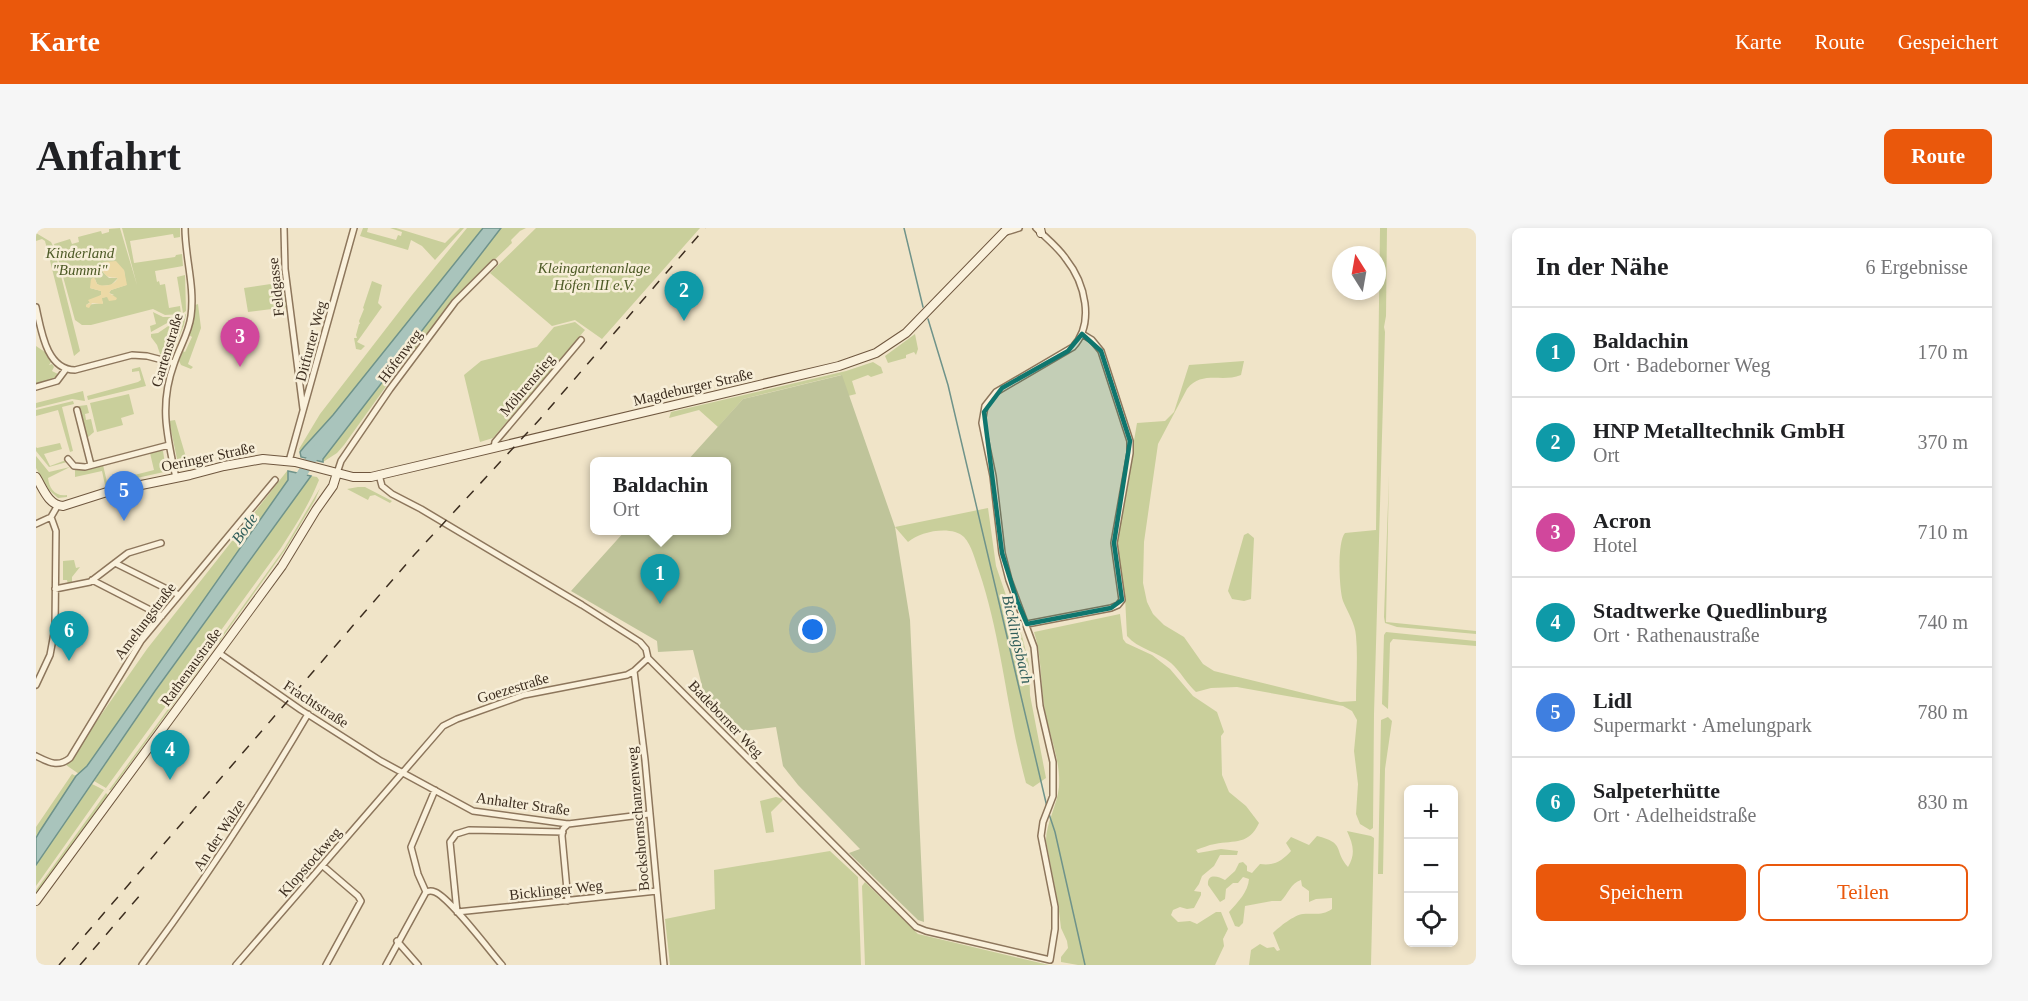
<!DOCTYPE html>
<html lang="de">
<head>
<meta charset="utf-8">
<style>
	:root { --surface:#fff; --page:#f6f6f6; --text:#202124; --muted:#757577; --line:#e0e0e0; --accent:#ea580c }
	body { margin:0; font-family:"Times New Roman",serif; background:var(--page); color:var(--text) }
	.controls { position:absolute; right:18px; bottom:18px; display:grid; overflow:hidden; border-radius:9px; box-shadow:0 3px 9px #0003 }
	.controls button { width:54px; height:54px; display:grid; place-items:center; padding:0; border:0; border-bottom:2px solid var(--line); background:var(--surface); color:var(--text); font:30px sans-serif }
	.compass { position:absolute; left:1296px; top:18px; width:54px; height:54px; border-radius:50%; background:var(--surface); box-shadow:0 3px 9px #0003; rotate:349deg }
	.you { position:absolute; left:777px; top:402px; width:21px; height:21px; margin:-15px; border:4px solid #fff; border-radius:50%; background:#1a73e8; box-shadow:0 0 0 9px #1a73e833 }
	.badge { display:grid; place-items:center; width:39px; height:39px; border-radius:50%; background:var(--accent); color:#fff; font-size:20px; font-weight:700 }
	.pin { position:absolute; translate:-50% -50px; filter:drop-shadow(0 2px 3px #0008) }
	.pin::after { content:''; position:absolute; top:32px; width:21px; height:18px; background:inherit; clip-path:polygon(0 0,100% 0,50% 100%) }
	.popup { position:absolute; left:554px; top:229px; width:141px; height:78px; box-sizing:border-box; display:grid; place-content:center; border-radius:9px; background:var(--surface); filter:drop-shadow(0 2px 4px #0005); font-size:20px; white-space:nowrap; color:var(--muted) }
	.popup b { font-size:22px; color:var(--text) }
	.popup::after { content:''; position:absolute; left:50%; top:100%; margin-left:-12px; border:12px solid transparent; border-top-color:var(--surface) }
	.list { margin:0; padding:0; list-style:none }
	h2 { display:flex; justify-content:space-between; align-items:center; height:78px; margin:0; padding:0 24px; font-size:26px }
	h2 small { font-size:20px; font-weight:400; color:var(--muted) }
	.list li { display:grid; grid-template-columns:39px 1fr auto; gap:18px; align-items:center; box-sizing:border-box; height:90px; padding:0 24px; border-top:2px solid var(--line) }
	.list b { display:block; font-size:22px; white-space:nowrap }
	.list p { margin:0; font-size:20px; white-space:nowrap; color:var(--muted) }
	.list em { font-size:20px; font-style:normal; color:var(--muted) }
	.actions { display:flex; gap:12px; padding:18px 24px }
	.actions a { flex:1; padding:14px 0; border:2px solid var(--accent); border-radius:9px; text-align:center; font-size:21px; color:var(--accent) }
	.actions .main { background:var(--accent); color:#fff }
	.icon { flex:none; width:33px; height:33px; fill:none; stroke:currentColor; stroke-width:2; stroke-linecap:round; stroke-linejoin:round }
	.map { position:relative; flex:none; width:1440px; height:737px; overflow:hidden; border-radius:9px }
	header { display:flex; align-items:center; gap:36px; box-sizing:border-box; height:84px; padding:0 30px; background:var(--accent); color:#fff }
	header strong { font-size:28px }
	nav { display:flex; gap:33px; margin-inline-start:auto; font-size:21px }
	.intro { display:flex; align-items:center; justify-content:space-between; box-sizing:border-box; height:144px; padding:0 36px }
	h1 { margin:0; font-size:42px }
	.button { padding:15px 27px; border-radius:9px; background:var(--accent); color:#fff; font-size:21px; font-weight:700 }
	main { display:flex; gap:36px; padding:0 36px }
	aside { flex:1; background:var(--surface); border-radius:9px; box-shadow:0 3px 9px #0003 }
	.map>svg:first-child { display:block }
</style>
</head>
<body>
<header>
<strong>Karte</strong>
<nav><a>Karte</a><a>Route</a><a>Gespeichert</a></nav>
</header>
<div class="intro"><h1>Anfahrt</h1><a class="button">Route</a></div>
<main>
<div class="map">
<svg width="1440" height="737" viewBox="0 0 1440 737">
	<rect width="100%" height="100%" fill="#f0e4c8"/>
	<path fill="#c9cf9b" fill-rule="evenodd" d="M84,0L101,57L86,0H144V9L138,10L137,6L94,13L98,35L139,29L140,27L146,26L147,38L119,43L121,54L123,53L124,57L129,56L133,80L144,78L145,86L129,87L117,81L55,97H46L39,92L18,16L34,11L36,16L43,14L42,9L65,3L66,6L73,4V1ZM65,38L88,42L90,57L75,62L73,65L78,67L65,70L67,75L50,77L65,67V63L54,60L59,51L61,56L65,58L75,57L82,50H73L67,44Z
		M327,0H332L331,4L360,12L362,7L365,8L366,4L354,0H360L409,15L424,0H428L399,32L386,18L375,12L372,22L324,8Z
		M431,0H447L297,187L264,224L263,221L284,186L376,67Z
		M465,0H490L484,3L475,12L476,15L417,72L351,157L308,217L301,225L287,234V231Z
		M500,0H664L566,111L539,92L516,98L454,45Z
		M1344,0H1351L1350,88L1348,99L1349,104L1338,486L1337,600L1334,602L1324,596L1320,586L1322,556L1318,523L1321,492L1316,483L1307,478L1201,459L1175,460L1160,464C1151,456 1145,444 1135,435C1122,424 1102,421 1091,408L1089,369L1081,312L1101,195L1129,193L1138,184L1153,137L1208,133L1205,147C1186,155 1166,142 1151,161L1122,216L1108,314L1107,355L1111,374L1117,386L1128,397L1148,409L1167,436L1178,443L1304,474L1320,473C1320,452 1322,429 1320,408C1319,395 1312,385 1307,373C1303,361 1301,314 1309,305L1340,302Z
		M0,5L15,14L18,20L44,123L38,128L9,13L6,11L0,13Z
		M149,47L150,83L147,85L141,49Z
		M336,53L346,57L342,75L346,79L321,114L329,118L325,122L320,121L318,110H321L320,107L323,96H324L323,93L328,81L327,80Z
		M248,54L252,79L212,84L208,60Z
		M162,76L165,100L152,136L157,139L155,141L145,137L143,133L147,123L149,124L156,109L153,107L157,96L159,77Z
		M117,84L127,89H142L115,104L114,98L120,96Z
		M150,86L148,97L135,129L124,126L121,117L115,109V106L122,105Z
		M539,94L549,102L457,210L444,214L428,147L445,133L501,119L518,99Z
		M879,106L882,121L880,127L878,124L870,127V130L852,135L849,128Z
		M0,118L9,124L15,134L13,137L16,136L18,139L16,143L22,146L18,151L0,157Z
		M837,134L845,139L847,145L835,149L832,147L816,153L820,166L812,168L805,147L707,171L682,199L663,182L633,190L635,184L810,143Z
		M104,139L110,158L52,172L51,168L102,154L105,152L103,143L96,144V141Z
		M47,163L49,173L36,171L0,180V175Z
		M93,166L98,186L85,190L87,197L61,204L54,175Z
		M37,173L38,176L26,179L37,223L34,224L22,182L0,188V182Z
		M51,177L53,185L49,186L50,192L55,191L58,204L51,210L43,178Z
		M139,192L152,236L143,240L133,193Z
		M24,215L26,221L8,226L14,238L30,232L31,234L13,239L0,223V219L1,220Z
		M121,223H127L130,242L128,244L69,257L66,243L39,249V242L67,237L71,254L118,242L114,225Z
		M0,228L13,244L34,239L12,250C13,260 19,269 31,267V269L22,270L13,262L0,240Z
		M251,243H252V252L51,538L43,546L30,537L111,421Z
		M1353,247L1350,394L1440,403V406L1361,399L1349,395L1348,389Z
		M275,248L281,249L283,252C273,277 259,298 245,320L70,560L58,553L119,464Z
		M322,259H329L356,273L354,275L339,267L334,268L332,272L311,261Z
		M284,260L279,272L249,322L183,414L182,413L248,321Z
		M952,280L960,338L975,382L986,408L993,436L994,467L1010,550L997,559L990,555C971,485 966,411 943,343C939,332 936,318 928,309C916,297 884,303 872,314L859,299Z
		M1212,305L1218,310L1215,371L1208,373L1196,371L1192,363L1208,307Z
		M38,332L40,340L44,339L36,349V355L32,356L31,352H27V333Z
		M1084,386L1087,411L1090,415L1116,427L1134,441L1157,468L1181,484L1188,504L1185,508L1186,547L1193,564L1210,578L1223,595C1213,617 1199,612 1179,616C1172,617 1166,620 1160,622L1162,625L1185,621L1202,623L1201,627H1184L1178,638L1166,648L1163,656L1158,663L1165,664V667L1158,680L1151,681L1144,679L1137,682L1135,687L1142,694L1154,693L1161,696L1180,684H1185L1192,701L1187,711L1188,718L1179,737H1042L1025,734V729L1032,720L1031,713L1025,700L1022,675L1010,613C1010,595 1021,578 1023,559C1025,531 1012,505 1008,477C1004,452 1006,428 998,404Z
		M1350,404L1440,413V418L1357,411L1354,415L1352,481L1346,476L1348,407Z
		M168,432L169,433L75,562H73Z
		M1352,489L1356,493L1349,541L1347,646H1342L1345,492Z
		M36,546L40,548L0,610V599Z
		M56,556L68,562L0,658V637Z
		M70,565L72,567L0,665V662Z
		M740,569L748,571L735,584L738,604L730,605L724,573Z
		M1311,603L1335,608L1338,610L1335,737H1213L1215,722L1224,716L1231,720L1238,719L1241,723L1244,722L1237,705C1243,699 1258,687 1267,686C1278,685 1286,688 1296,681V670L1280,671L1273,674V663L1266,658L1265,652C1255,655 1252,666 1245,673H1236L1209,678L1207,695L1203,699L1199,698L1193,684C1202,674 1212,664 1213,651L1207,649L1202,655H1197L1190,661L1189,671L1184,674L1172,657C1171,645 1182,648 1189,652L1199,643L1203,635L1207,634L1211,638V643L1216,645L1224,636C1238,638 1246,633 1255,623L1250,615L1255,609L1273,617L1281,608C1310,615 1297,622 1312,639C1320,626 1317,616 1311,603Z
		M794,623L822,649L825,737H634L629,691L679,681L678,642Z
		M829,654L882,706L1013,737H829L826,658Z"/>
	<path fill="#ecd9a5" d="M80,33L88,42L91,57L75,62L73,65L81,70L80,72L73,73L71,69L66,70L67,76L56,75L53,80L50,79V77L54,75L52,72L65,67V63L54,60L55,51L58,49L61,56C68,59 78,58 82,50C71,49 69,49 65,38L68,34Z"/>
	<path fill="#bfc49a" d="M806,147L859,299L874,392L888,694L882,692L813,625L824,621L762,557L747,538L740,499L708,503L668,466L657,422L622,424L621,413L535,363L589,303L690,302V234L651,233L707,171Z"/>
	<path fill="#a9c4bc" stroke="#6f938a" stroke-width="1.5" d="M447,0H465L287,231V234L265,229L264,224L268,219L297,187Z
		M252,243L275,248L119,463L0,637V610L4,603L40,548L51,538L252,252Z"/>
	<g fill="none" stroke-linecap="round" stroke-linejoin="round">
		<path stroke="#6f938a" stroke-width="1.5" d="M868,0L887,79
			M892,91L912,157L1011,579
			M1013,586L1019,604L1049,737"/>
		<path stroke="#a9c4bc" stroke-width="10" d="M258,258L282,221"/>
		<defs>
			<path id="street" d="M248,0L249,41L267,181
				M970,4L983,0
				M0,79C5,101 10,142 39,142L96,127L111,128L138,135
				M0,159L21,153L30,141
				M41,182L55,237
				M458,219L459,214L545,112
				M32,231L38,238L49,239L133,217
				M253,233L318,0
				M301,245L305,233L354,161L419,74L458,35
				M343,247L346,258L356,266L385,281L546,377L604,414L610,421L612,430L880,699L890,703L1014,732L1019,701V679L1005,608L1007,594L1017,568V534L1004,478L998,419L973,352L966,325L957,248L946,195L949,178L960,164L1037,119C1059,95 1049,55 1030,31C1022,19 1010,10 1000,0
				M140,250C131,208 123,177 138,136C143,120 153,105 155,88C159,58 149,29 149,0
				M0,296L15,289L22,277
				M79,335L143,367
				M56,352L126,388
				M19,361L54,354L92,325L125,315
				M991,396L1075,380L1082,377L1086,372L1078,315L1094,225V213L1065,123L1056,112L1046,106
				M183,425L265,482L345,533L437,583L532,596L613,586
				M598,443L609,532L628,737
				M0,457L14,427L19,400L20,303L15,289
				M0,528C12,534 22,540 34,530L105,413L239,252
				M532,596L527,601L526,608L532,673
				M527,604L433,602L420,606L414,614L421,684L621,663
				M287,638L322,668L325,673L290,737
				M390,664C394,663 394,662 399,664C414,670 453,722 466,737
				M390,664L382,646L375,619L399,562
				M361,713L382,737
				M106,737C166,656 221,573 272,486
				M200,737L407,498L421,491L488,467L591,447L598,443L612,430
				M350,737L390,664"/>
			<path id="secondary" d="M1004,0L1005,5
				M0,249C7,260 12,277 27,278L71,264L154,247L188,238L227,231L259,234L317,249H335L803,138L840,125L870,105L972,0
				M0,673L246,338L280,282L297,258L301,245"/>
		</defs>
		<use href="#street" stroke="#8d765c" stroke-width="8"/>
		<use href="#secondary" stroke="#6f573f" stroke-width="10"/>
		<use href="#street" stroke="#faf1dc" stroke-width="5"/>
		<use href="#secondary" stroke="#faf1dc" stroke-width="8"/>
		<path stroke="#3d2e20" stroke-width="1.5" stroke-dasharray="10 10" stroke-linecap="butt" d="M23,737L379,326L504,191L669,0
			M44,737L105,666"/>
	</g>
	<path fill="#0f766e" fill-opacity="0.2" stroke="#0f766e" stroke-width="4.5" stroke-linejoin="round" d="M1046,106L1065,123L1094,213L1078,315L1086,372L1075,380L991,396L981,373L966,325L948,184L966,160L1032,123Z"/>
	<g text-anchor="middle" stroke-width="5" stroke-linejoin="round" paint-order="stroke">
		<g font-size="15" font-style="italic" fill="#4d5a26" stroke="#f7eed8">
			<text x="44" y="30">Kinderland<tspan x="44" dy="17">"Bummi"</tspan></text>
			<text x="558" y="45">Kleingartenanlage<tspan x="558" dy="17">Höfen III e.V.</tspan></text>
		</g>
		<g font-size="15" fill="#3d2e20" stroke="#f7eed8">
			<text transform="translate(240 59) rotate(-96)" y="5">Feldgasse</text>
			<text transform="translate(275 113) rotate(-75)" y="5">Ditfurter Weg</text>
			<text transform="translate(131 122) rotate(-73)" y="5">Gartenstraße</text>
			<text transform="translate(364 128) rotate(-53)" y="5">Höfenweg</text>
			<text transform="translate(491 157) rotate(-50)" y="5">Möhrenstieg</text>
			<text transform="translate(657 159) rotate(-13)" y="5">Magdeburger Straße</text>
			<text transform="translate(172 229) rotate(-12)" y="5">Oeringer Straße</text>
			<text transform="translate(109 393) rotate(-53)" y="5">Amelungstraße</text>
			<text transform="translate(155 439) rotate(-54)" y="5">Rathenaustraße</text>
			<text transform="translate(477 460) rotate(-17)" y="5">Goezestraße</text>
			<text transform="translate(280 476) rotate(33)" y="5">Frachtstraße</text>
			<text transform="translate(690 491) rotate(46)" y="5">Badeborner Weg</text>
			<text transform="translate(487 576) rotate(8)" y="5">Anhalter Straße</text>
			<text transform="translate(602 591) rotate(-95)" y="5">Bockshornschanzenweg</text>
			<text transform="translate(183 607) rotate(-57)" y="5">An der Walze</text>
			<text transform="translate(274 634) rotate(-49)" y="5">Klopstockweg</text>
			<text transform="translate(520 662) rotate(-6)" y="5">Bicklinger Weg</text>
		</g>
		<g font-size="16" font-style="italic" fill="#2f5d5a" stroke="#f7eed8">
			<text transform="translate(208 300) rotate(-55)" y="6">Bode</text>
			<text transform="translate(982 411) rotate(77)" y="6">Bicklingsbach</text>
		</g>
	</g>
</svg>
<div class="controls">
<button>+</button>
<button>−</button>
<button><svg class="icon" aria-label="locate" viewBox="0 0 24 24"><circle cx="12" cy="12" r="6"/><path d="M12 2v4M12 18v4M2 12h4M18 12h4"/></svg></button>
</div>
<svg class="compass" viewBox="-18 -18 36 36"><path d="M0-13l5 13h-10z" fill="#e53935"/><path d="M0 13l5-13h-10z" fill="#757577"/></svg>
<div class="you"></div>
<div class="pin badge" style="left:624px;top:376px;background:#0f9aa8">1</div>
<div class="popup"><b>Baldachin</b>Ort</div>
<div class="pin badge" style="left:648px;top:93px;background:#0f9aa8">2</div>
<div class="pin badge" style="left:204px;top:139px;background:#d1479c">3</div>
<div class="pin badge" style="left:134px;top:552px;background:#0f9aa8">4</div>
<div class="pin badge" style="left:88px;top:293px;background:#3f7fe0">5</div>
<div class="pin badge" style="left:33px;top:433px;background:#0f9aa8">6</div>
</div>
<aside>
<h2>In der Nähe<small>6 Ergebnisse</small></h2>
<ul class="list">
<li><span class="badge" style="background:#0f9aa8">1</span><div><b>Baldachin</b><p>Ort · Badeborner Weg</p></div><em>170 m</em></li>
<li><span class="badge" style="background:#0f9aa8">2</span><div><b>HNP Metalltechnik GmbH</b><p>Ort</p></div><em>370 m</em></li>
<li><span class="badge" style="background:#d1479c">3</span><div><b>Acron</b><p>Hotel</p></div><em>710 m</em></li>
<li><span class="badge" style="background:#0f9aa8">4</span><div><b>Stadtwerke Quedlinburg</b><p>Ort · Rathenaustraße</p></div><em>740 m</em></li>
<li><span class="badge" style="background:#3f7fe0">5</span><div><b>Lidl</b><p>Supermarkt · Amelungpark</p></div><em>780 m</em></li>
<li><span class="badge" style="background:#0f9aa8">6</span><div><b>Salpeterhütte</b><p>Ort · Adelheidstraße</p></div><em>830 m</em></li>
</ul>
<div class="actions"><a class="main">Speichern</a><a>Teilen</a></div>
</aside>
</main>
</body>
</html>
